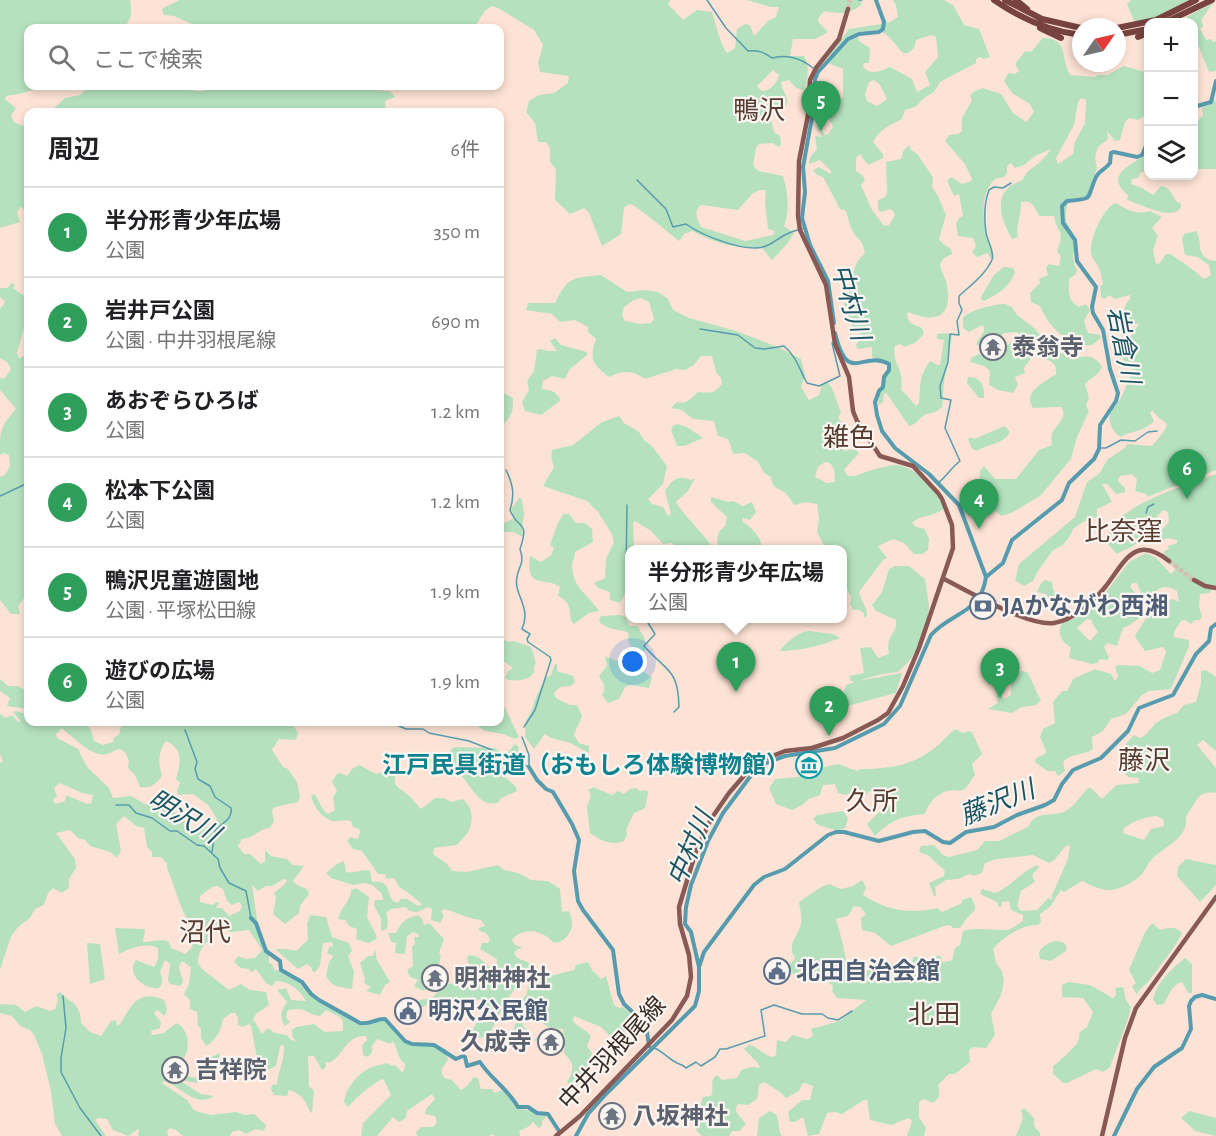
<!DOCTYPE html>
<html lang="ja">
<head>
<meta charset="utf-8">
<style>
	:root { --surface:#fff; --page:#f6f6f6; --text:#202124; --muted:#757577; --line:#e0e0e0; --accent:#0b8043 }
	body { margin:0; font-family:"Alegreya Sans","Noto Sans JP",sans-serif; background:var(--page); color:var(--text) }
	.controls { position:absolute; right:18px; top:18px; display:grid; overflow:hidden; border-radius:12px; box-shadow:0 3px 9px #0003 }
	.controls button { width:54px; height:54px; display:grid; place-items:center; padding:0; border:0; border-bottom:2px solid var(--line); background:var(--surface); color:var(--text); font:30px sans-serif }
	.compass { position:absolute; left:1072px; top:18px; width:54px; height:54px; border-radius:50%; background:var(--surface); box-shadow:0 3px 9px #0003; rotate:56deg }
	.you { position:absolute; left:633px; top:662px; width:21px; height:21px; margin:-15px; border:4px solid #fff; border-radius:50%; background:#1a73e8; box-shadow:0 0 0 9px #1a73e833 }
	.badge { display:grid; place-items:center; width:39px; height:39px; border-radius:50%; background:var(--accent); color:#fff; font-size:20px; font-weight:700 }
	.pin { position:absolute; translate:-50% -50px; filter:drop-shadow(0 2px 3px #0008) }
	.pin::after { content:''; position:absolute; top:32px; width:21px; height:18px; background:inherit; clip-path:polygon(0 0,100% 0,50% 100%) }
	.popup { position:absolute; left:625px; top:545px; width:222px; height:78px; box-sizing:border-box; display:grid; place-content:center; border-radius:12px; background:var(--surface); filter:drop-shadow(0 2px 4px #0005); font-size:20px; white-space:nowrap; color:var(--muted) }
	.popup b { font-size:22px; color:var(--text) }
	.popup::after { content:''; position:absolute; left:50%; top:100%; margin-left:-12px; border:12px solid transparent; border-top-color:var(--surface) }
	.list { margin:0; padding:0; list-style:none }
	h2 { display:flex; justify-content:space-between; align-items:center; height:78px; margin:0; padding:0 24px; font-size:26px }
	h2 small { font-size:20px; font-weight:400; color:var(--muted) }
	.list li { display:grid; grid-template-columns:39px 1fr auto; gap:18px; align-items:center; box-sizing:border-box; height:90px; padding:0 24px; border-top:2px solid var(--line) }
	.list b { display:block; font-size:22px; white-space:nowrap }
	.list p { margin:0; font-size:20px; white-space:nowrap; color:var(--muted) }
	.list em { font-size:20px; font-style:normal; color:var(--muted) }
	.icon { flex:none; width:33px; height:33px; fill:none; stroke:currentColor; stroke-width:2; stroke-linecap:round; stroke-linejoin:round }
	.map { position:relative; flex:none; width:1216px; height:1136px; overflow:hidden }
	.search { position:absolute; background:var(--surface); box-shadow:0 3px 9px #0003; left:24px; top:24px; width:480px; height:66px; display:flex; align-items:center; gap:15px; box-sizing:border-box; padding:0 21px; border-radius:12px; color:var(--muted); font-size:22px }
	.panel { position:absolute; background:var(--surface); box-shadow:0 3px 9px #0003; left:24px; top:108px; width:480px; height:618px; border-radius:12px }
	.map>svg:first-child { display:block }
</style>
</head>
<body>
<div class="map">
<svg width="1216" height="1136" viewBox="0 0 1216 1136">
	<rect width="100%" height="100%" fill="#fde3d5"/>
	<path fill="#b5e1bf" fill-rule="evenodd" d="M0,0H130C132,12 132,18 124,28H28V86H46L19,94L6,96L5,99L16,108L11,116L14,122L23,126L28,120V212H25L21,206L17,212L20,222L0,228Z
		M180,0H670L668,4L683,20L697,10L712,12C716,24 720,44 727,53L735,48L737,29L745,24L750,25L754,36L768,21L776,17L779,7H771L747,0H860L862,4C850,15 839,14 824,11L818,19L819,23L828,32L815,39H793L790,56H804C810,65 808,81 803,90L796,88L789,80L781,82C782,93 792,98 784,109H773L770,115L774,132L780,136L781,145L779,147L772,143L759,144L756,148L753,165L758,171L783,176C788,192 790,211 784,226L794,233L788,243L772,260L762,248C729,247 721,245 692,231L684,234L679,241C670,234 636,205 630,204L624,207L621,234L602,246L589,213L584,208L570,214L555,200L556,169L550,162V148L546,142H538L535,123L526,112L529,101L539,95L554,93L568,83L569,76L540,72L538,63L543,45L534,30L498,8L492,6L485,11L474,28H211L194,25L174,16L164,15L162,10L163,8ZM773,70L779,75C777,83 770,91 762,91L757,86ZM760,190H766L765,202L768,229L775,231L773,235L745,241L701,227C697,219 693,211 701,205L738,210L753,193Z
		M893,0H944L953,5L964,25L979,29L990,57L983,59L980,57L976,59V63L940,82L934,92L924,98L915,107L905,110L902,119C890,125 879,130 873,142L883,154V158L868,165L860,154L856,158V171L863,176L865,180L861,185L872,210L884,226L889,225L895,215L893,211L889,209L882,212L878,210V200L885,197L887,193L886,162L901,159L903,151L910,145V149L917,154L933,177L932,187L938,196L946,215L939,239L942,243L951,249L952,254L944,258L940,264C941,272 946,278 947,286C953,319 934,323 908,312C905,323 913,324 922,328L924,334L915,343L904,347L900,344L895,346C891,364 905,368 901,389L916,406L919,403C921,384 918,378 930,361L938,365H940L944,340L937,339V334L945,333L952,335L944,382L942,407C933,416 929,411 922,417C916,421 917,424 909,426L887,394L884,393L883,402L879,405C876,392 885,379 891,367C887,357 880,362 872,357V347L858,349L856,345L862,336L848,322V314L844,304C856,285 847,269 865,253C861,237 860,243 853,232C849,225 849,218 845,210L840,209L823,177L817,175L813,170L819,167L831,174V171L820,160L809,164L810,157L817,149L815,136L822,137L816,126H820L825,136L823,137L829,133L833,127L829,119L833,110V100L843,98V69L828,63L826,60L849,29L882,24L885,20L888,23L898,17L896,5ZM875,30C890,33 893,43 903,53H908L914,48L916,40L931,35L936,37L938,57L925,72L930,85L917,92L912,79L890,67C880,71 872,76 863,67L864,63H869L870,48L859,41L857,32ZM874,80L880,85L887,99L877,106L867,101L865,94L869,82Z
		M1131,0H1189L1158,16L1135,23L1127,4Z
		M1213,3L1201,20L1203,26L1200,29L1206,40L1211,39L1213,42L1216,41V71L1209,72L1194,35V22H1177Z
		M1043,38C1069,39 1060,56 1070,75L1096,77L1097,75H1107L1124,66L1148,73V117L1144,116L1138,120L1129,118L1125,122L1120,140L1115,141L1107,131L1108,139L1098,147L1095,158L1097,168L1088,196L1068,203C1060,228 1074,224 1078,247L1073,254L1074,264L1077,270L1076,274L1069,279C1069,291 1067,300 1079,307L1086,304L1090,310L1084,321L1088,333L1100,335L1101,338L1092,345C1069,348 1048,326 1040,306L1031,302L1030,293L1040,283L1039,279L1048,275L1046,268L1049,264L1059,266L1061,257L1057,251C1066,229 1057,234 1054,216H1040C1033,208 1034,199 1021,202C1022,213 1015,227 1018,237L1012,239C1004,225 993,201 1009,187C1012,184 1018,183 1022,180C1024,178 1025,175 1027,172C1036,165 1045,159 1051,149L1035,156L1024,165L1015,168L1011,163L1007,166V173L1004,177L995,179C979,194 983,219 988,239C990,246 993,251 994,258L991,259L988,253L977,257L972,252L976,246L973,238L958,236L956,224L959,218L963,216L959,194L954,196L947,181L951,177L962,184L971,181L972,179L965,164L945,141L949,135L958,134L962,131V118L972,100L970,96L973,92L983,88L1001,94L1013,113L1026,122L1034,112L1030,104L1012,93L1004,81L1008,73L1015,74L1019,71L1015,64L1025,51L1031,52ZM1081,98L1086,100L1085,123L1075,142L1073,154L1058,164L1056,158L1074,125L1078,102Z
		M89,86L160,88C175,80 199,100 211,86H379L376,90L390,91L395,97L385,101L386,112H209L205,108L200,112H34L53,109L65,98L80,95Z
		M1214,99L1216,102V169H1194V125L1203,115L1202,108L1212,103Z
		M1148,152V171L1141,172L1138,178L1132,179L1131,184L1142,188L1153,195L1161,186C1170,186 1172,196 1177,202L1180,203L1181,207C1174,222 1140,204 1127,200L1128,195C1102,174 1134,165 1148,152Z
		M1116,203C1127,210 1137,215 1150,211L1162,217L1152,228L1158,236L1153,250L1156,263L1159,264L1166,254H1170C1182,262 1193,269 1204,279L1211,275L1209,265L1198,257L1185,255L1182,239L1184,234L1196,231C1204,240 1193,259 1216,261V470L1147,497L1146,494L1135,491L1137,479L1131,474C1125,477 1120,472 1118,481L1125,488V492L1116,494L1107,484H1102L1112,502L1097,509V517L1083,522L1073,529L1070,536L1063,545L1053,550L1038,571L1033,581L1024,586L1015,580L1019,564L1075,517L1087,482L1099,474L1108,459L1125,448L1127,444L1152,446L1165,430L1167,424L1159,418L1152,410L1150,413L1154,421C1143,432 1134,430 1121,437C1112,433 1108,421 1110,412L1120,400L1133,370L1117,352L1125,338L1130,337L1139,324L1129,323C1122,315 1122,307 1130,299V295L1115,299L1109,295L1105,299L1101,297L1100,287L1103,284C1102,279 1101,274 1100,270C1097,264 1092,258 1091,253C1089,240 1104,206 1116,203Z
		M1004,267L1013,268L1015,272C1009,288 998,294 984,301L982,300L981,297L994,275Z
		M601,275L627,292L645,290L658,292L668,299L673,310L689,318L736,331L780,348L801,359L805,375L801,387L809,400L819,395L822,385L828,383L832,388L841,413L838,418L846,427L845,429L842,431L836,426L828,433L827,438L845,451L854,449L859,453L844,470L848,476H855C865,472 886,465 896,465C918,467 935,490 944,508C931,519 923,513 912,523L916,527L925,529L929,539L928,550L923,554H914L904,543L893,539L878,546L887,558L883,560L859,592C861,601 867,607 867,615L864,618V613L859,610H853L850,604L851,597C842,582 843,567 843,550L826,549L817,532L819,518L817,504L806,502L794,505C791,500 788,495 784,492C776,487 772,488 771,477L764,473L758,462L745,453L733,454L728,439L718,436L714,421L693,419L682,410L671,408L677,402C687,405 691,398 698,392C710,393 714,394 722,384L721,378L716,372L712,356H701L694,365L685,370L676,369L645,379C633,370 623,370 609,377C592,363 589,360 596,339L588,332V327L575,320L560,322L552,314L526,310L528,303H555C568,276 573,278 601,275ZM641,298L649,302L654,319L651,323L640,324L625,321L622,315L624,307L634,300ZM825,462C835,463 835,473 835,482L827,483L815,477L818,467Z
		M12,283L15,284L13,288L28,299V325L24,328L17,353L19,359L28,353V593L18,606L20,614H11L0,600V477L5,475L10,466L9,455L4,453L0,455C0,429 0,428 16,409L0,390V378L4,379L11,369L7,362L0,358V309L5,302L0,297V288H7Z
		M1005,304L1012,307C1017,319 1032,323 1039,334C1042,339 1040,344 1045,348C1048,351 1053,353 1057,355L1064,352L1077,358C1088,355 1095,356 1102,367C1098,376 1091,377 1085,384L1089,398L1086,406L1089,411L1077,437L1071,459L1040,496L1011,513L1001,516L995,511L991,497L979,483L980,471L984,466L995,479H1016L1039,450L1052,445C1052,442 1051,438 1052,434C1055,424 1069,419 1061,407L1033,408C1022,392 1045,382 1056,374C1058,361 1045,359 1037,355L1032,357L1024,368L1025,373L1015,377L1018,385L1013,393L998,390L989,385L990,371L984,366L970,362L971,358L979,354L994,359L1000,350L1020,336L1017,332L1005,333L987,344L979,346L976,344L984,331V327L982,325L969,332L963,328V318C969,310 995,304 1005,304Z
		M555,338L561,345L587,352V355L569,370L565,379L552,376L543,381L542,389C552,390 555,391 561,400L541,415L525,411L522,402L529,390L527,381L534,371L537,350L541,349L548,351H557L550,341Z
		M968,377C981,377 985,386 984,398H979L967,383Z
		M500,391L513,398C514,411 511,417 502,426L500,425Z
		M619,416L624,423L639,432L644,440L652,446L667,466L663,484L648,499L652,504L663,507L668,516L671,514L665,491C672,480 678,474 691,480L695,478L688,491L676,502C686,519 702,531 713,548L678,549L672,543L663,544L651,531L635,521L633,523L634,549L630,550L629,586L620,603L610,600V592L598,588L594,583L605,578L606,559L614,542L612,534L598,512L587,501L543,486L554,467L551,457L552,450L573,445L602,422Z
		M677,424L687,427L703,438L684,446H677L671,430L673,426Z
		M1005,426L1010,432C1003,445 988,443 977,451L971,448L968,439L971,437L974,439Z
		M1216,474V586L1213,587L1210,593L1200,594L1199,607L1202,616L1200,620H1195L1191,624L1185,620L1181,621L1174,632V637L1189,640V646L1171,689L1149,691L1142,695L1126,714L1111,719L1103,731L1092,737L1093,749C1083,756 1074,752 1063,762L1065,771L1058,776L1055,771H1047L1035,762L1036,758L1045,754L1046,751L1040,737L1043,729L1055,723L1053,702L1062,691H1067L1073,679L1095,669L1111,674L1115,681L1118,676L1115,667L1118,665L1139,666L1152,673L1160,670L1166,652L1163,647L1145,651L1135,637L1136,634L1147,617L1162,612L1169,600L1173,599L1179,602L1177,591C1168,586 1162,585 1154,593L1157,607L1152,612L1149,613L1137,583H1133L1130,586C1135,592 1144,607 1144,615L1128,626L1123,628L1117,646L1108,643L1104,647L1109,658L1107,660L1100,659L1097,663L1092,664L1069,658L1071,647C1060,641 1057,634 1062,623L1077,617L1092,605L1106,592L1129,562L1146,553L1156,558L1171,574L1176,569L1164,559V551L1169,549L1168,546L1177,543V540L1168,538L1161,541L1159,538V533L1169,522L1168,512L1163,510L1155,519L1152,518C1148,528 1141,541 1133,546C1129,549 1122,550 1117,554L1107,543C1106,507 1188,485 1216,474ZM1087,619L1092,620V623L1098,632L1090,641L1077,628Z
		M711,497L729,502L733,501L743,506L752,502L756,512L750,520L743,518L742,521C753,529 761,536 762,549H719C716,539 716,533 725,526L727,517L711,502Z
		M519,498L522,499L524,514L522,528L523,537L513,532H502L503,524L514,518L511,509Z
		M563,514H569L576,523H585L592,529L593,542L575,552C575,558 572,561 572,566C573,589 589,595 599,611L589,613L574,624L571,621C570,610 570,601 558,596L560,587C546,576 525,591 530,556L541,562L551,555L554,548L550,545L558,523Z
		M895,566H909L925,579L929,606L927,632L911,659L898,672L882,674L857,681L902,673L896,693L847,706L843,696L846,685L855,682L851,681L849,676L864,673L860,648L871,647L878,658L889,654C885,634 898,634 896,620L876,611L872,605L882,592L889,569Z
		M1045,580L1052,582L1053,589L1057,595L1056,605L1053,607L1046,594L1037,592L1041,583Z
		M620,615L626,617L629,626H637C642,633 648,641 645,651L634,654L628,640L629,636L627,632C618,629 602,629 599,620L601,616Z
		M809,631L833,634L840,638C820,646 800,651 779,651C788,642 795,633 809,631Z
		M500,637L508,642L514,641L531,647L536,663L533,669L535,670C531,681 518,681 508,680L505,678L508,671L513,668L505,662H500Z
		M605,656L624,664L629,660L652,678L649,688L631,685L625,687L619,699L608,703L602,695L604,692V685L599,676L607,666Z
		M555,663L557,665V671L573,676L575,682L571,686L560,687L554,693L556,698L570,705H577L582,716C580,723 576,728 574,735L579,743L589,746V753L570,743L551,738L545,734L534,749L525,737L526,720C533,712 533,702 538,693C540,687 543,685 544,679L551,675Z
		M1206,670L1216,677V751L1203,740L1197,745L1216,768V793C1196,790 1197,803 1186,816C1189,838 1165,846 1153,858C1148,863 1146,869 1142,874C1134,882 1120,890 1108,890C1100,890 1089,884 1082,881L1064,892L1061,890L1050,907L1040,914L1041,922L1038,925C1023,924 1003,937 993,949L996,963L1002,971L1004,981L1001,995L991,1014L995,1035L986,1048L973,1047L969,1050L970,1062L955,1074H949L938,1085C940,1094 941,1097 933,1103L924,1099L919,1102V1117L926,1128L924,1136H907L912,1121L909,1118L891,1125L870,1120L867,1100H864L842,1114L835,1112L827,1113L819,1134L808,1136L803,1117L795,1122H790L788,1112L802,1100H810L813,1086L805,1083L802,1084L799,1091L786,1098L780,1092L764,1082L759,1085L757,1099L748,1105L738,1104C732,1113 741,1116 746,1124L739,1131H732L729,1136H702L697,1131L693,1120L701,1113L700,1107L703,1097L711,1096C715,1089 708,1081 717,1075L722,1080L737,1078L741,1070L752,1067L760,1068L757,1062L744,1049L749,1045C759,1047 763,1055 773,1057L776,1055L777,1040L786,1042L792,1035L807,1039L813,1036L811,1029L840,1021L866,1000L837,998L832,991L833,986C822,976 812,976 798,978L787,968L795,958C787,945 796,939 800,927C803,920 800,909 799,902L821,887L829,884L841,889L853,886L862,880L866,888L863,895C887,911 910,914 937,908L942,912L962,903V900L971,897L975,905V910L967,918L960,928H953L950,925L944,926L891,946L875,933L862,930L861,918L866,914L860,907L854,906L848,916L836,919C841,936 846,955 848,974L855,976L883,964L884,967L892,963L905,969L912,967L917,971H921L912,961L914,956L929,962L938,955L941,957L943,963L952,960L955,948L960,945L963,931C977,927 992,930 1006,930C1011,930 1018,924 1023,921V915L1011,910L1009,901L1002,902L1001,907H999L997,902L980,894L982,889L995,893C1011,887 1021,871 1038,865L1039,867L1032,875L1035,882L1021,891L1017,906L1021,911L1037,910L1048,898L1052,900V895L1068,859L1070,846L1067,845C1061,850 1057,860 1049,863L1033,855L997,859L985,863L982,873L973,876L970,874L958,879L946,880L935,887L936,896H934L929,883L944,876L945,871L928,855L921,853L919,851L921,846L934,845L943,855L949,857L977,850L985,841H999L1029,826C1036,808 1054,819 1067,810C1075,805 1081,795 1088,788H1091L1102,799L1116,785L1139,783L1138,778L1128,777L1122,770L1138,751L1136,748L1127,751L1125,745L1134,735L1140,738C1147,735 1150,729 1155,724C1162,718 1169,716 1177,713L1184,705L1196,702L1201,683V671ZM1156,816L1163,819L1164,826L1151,829L1144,840L1123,833L1124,828C1134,821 1144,817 1156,816Z
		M1021,671L1027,672C1033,681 1035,691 1041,700L1036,705L1022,707L1012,713L988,709L998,703L996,696L998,692L1004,699L1011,695V679Z
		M0,679L8,686H17L28,691V709L7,706L10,698L0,691Z
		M500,704L505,708L519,737L515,739L503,734L485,731L471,722H500Z
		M16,711L26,714L28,722L32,723L85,722L91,730L94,741L103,745L113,742L114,737L119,735L122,722H291L298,733L296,740L279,739L272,750L283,767L288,769L297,782L300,796L298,802L275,807L272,810L274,821L270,828C260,828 255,838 242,839L238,846L244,854H250L261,864L265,861V850L271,856L287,859L293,865L304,866L293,881L297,885L307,889L309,894L300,906L299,913L285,924L273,914L276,898L274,893L286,883L287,880L284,879L272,886H266L258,891L252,885L257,919L256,923L269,952V963L272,964L275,971L283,969L303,981L319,999L347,1013L360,1021L364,1026L382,1020L390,1023L411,1045H417L426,1042L446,1049L448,1060L441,1070L444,1078L452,1080L461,1090L467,1086L474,1077L478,1078L481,1089H492L495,1093L503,1090L518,1109C525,1109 541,1113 547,1116L542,1121V1126L539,1128L533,1122L528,1127L519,1131L520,1136H494L493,1134L489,1136H417L416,1132L421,1127H433L437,1122L435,1116L425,1114L426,1109L435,1099L432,1094L407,1111L406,1118L399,1122L393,1117L377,1136H361L363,1123L391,1095L384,1080L382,1079C371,1085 355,1098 348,1107L344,1102C346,1087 359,1072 372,1067C377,1065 382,1065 387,1063L392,1066L395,1065L402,1072L404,1071L405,1064C396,1057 399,1050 393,1041L390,1044L377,1039L372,1046V1052L368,1057L363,1055L362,1045L367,1040L366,1036C344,1035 343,1059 328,1063L325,1061L326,1067L322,1070L314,1056H308L309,1086L314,1091L312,1113L310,1112C305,1100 302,1094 289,1090L287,1096L274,1095L271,1089L272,1085L277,1084C278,1071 285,1059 284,1046L281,1045L280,1047L276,1066L268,1070L263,1069L257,1058L251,1026L249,1024L243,1027L238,1025V1018L235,1013H231L223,1019C222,1029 215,1042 206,1046L201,1038V1029L198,1026L197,1012L190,1009V1000L184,994L189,984L191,967L182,961L179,967L183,982L180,986L170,984L168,980L170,964L165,960L160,972C163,978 163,983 159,988C146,990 125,975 136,960L154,967L158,959V948C145,942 131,948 119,954L115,928L145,929L143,942L164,940L169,942L171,948L186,954C189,949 193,949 192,942L185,938L183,934L189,929L195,943L200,945L201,940L198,934L206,924L205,922L201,925C197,923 192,921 188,919C182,914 172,879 167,868V863L161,857H152V852L147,847L144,828L136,826L124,816L116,824L121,851L117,858L110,852L90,846L85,840L78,838L70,830L56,833L75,859L76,868L69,879V888L62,893L53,888L48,893L44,905L35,909L30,918L19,926L11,936L0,970V763L3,761L0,754V714L6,718L12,715L19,723L20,720L13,712ZM62,728C72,736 92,758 107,754C112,753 114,750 120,749L125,752L129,761L128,768L135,775L140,787C151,789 156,784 162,776C158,763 158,752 166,741C185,750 180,763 176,779L180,783L177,790L178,795L193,794L208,805L217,819C211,824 204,830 196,832L190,827L185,817L171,810L145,804L131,796L113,798L109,788L87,767L78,749L57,738L56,734ZM60,783L82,793L93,795L91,803L87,804L66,795L65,801L55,804L53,800L57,796L54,788ZM217,886L223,889L227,901L232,905L239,902L242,906L240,911L229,916L222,908H216L219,903L217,902L212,905L200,902V896L212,887ZM219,924L230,932L249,930L262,950L255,958L246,959L238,956L234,962L241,968L250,969L249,971L252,972L256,969L266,983L272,986L276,981C289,981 300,990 306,1001L291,1000L286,988L277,990L287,1002C281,1011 279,1016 285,1026L290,1022L286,1018L287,1011C304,1005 306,1014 320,1016L326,1010L340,1017L343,1022V1031L325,1032L314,1024L296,1027L292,1030V1036L296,1042L290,1039L287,1035L275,1033L268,1028L262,1034L253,1019L256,1014L269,1005L266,992L250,990L241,984L229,990L202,969L198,963C198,945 212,942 216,925Z
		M956,729L962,733L969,731L972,732L982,754L972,764L975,775L966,788L961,791C944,787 930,798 925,814C902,816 891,820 875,836L867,824L878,813L892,804L888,790L874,793L870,791L864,796H855L852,793L845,795L838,793L835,784L823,785L820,795L809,799L802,805L792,810L776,804L769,788L775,779L798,777L828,766L838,764L857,771L860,769C886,769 911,766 932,750C941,744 946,735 956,729Z
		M515,744L519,747L517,761L507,769L503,775L516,787L517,791L501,798L499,802C497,803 490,804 488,803C477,801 461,774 455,765L438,770L430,761L431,758L447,754L454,747L495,748L501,753L508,752Z
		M359,765L376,774L393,769L395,771C395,784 393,784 403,791C409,795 416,803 421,809L435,798H443L452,802L462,799C472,805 474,819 469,830C467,835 461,840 457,845L434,848L433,854L447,864L452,871L467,872L498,865L504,870L518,873L531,880L548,881L560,889L562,912L569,911C570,915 573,921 572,925C572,932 562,945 554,942C551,941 549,938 546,936C535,929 521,929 512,940L515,945L522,947L514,952C517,962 525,958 531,965L505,1003L491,1031L481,1038H473L471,1033L485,1008V1002L478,999L469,1006L460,1008L446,997L433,1005L429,1004L418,1009L415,1006L419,1000L432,998L445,984L468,982L478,978L481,972C474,969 467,966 467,957L470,955L478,957L490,967V981L496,987L498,986L495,978L497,959L480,949L482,943H488L490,939L486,933L480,931L478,928L485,926L481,920C467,919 456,912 444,909L441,911L444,916L440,923L431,920L432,909L428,907L417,912L409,911L405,907L391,909L386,913L388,920L387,929L381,931V919L374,905L375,900H383L382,894L372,885L365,883L353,885L331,878L326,873L337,864L344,861L346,872C354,874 362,868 370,871L372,882C390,880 385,888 393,901L398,903L400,899H407L418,906L422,905C418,900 404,889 399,887L396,881L393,878L386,879L385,874H378L362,851L353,849L347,841L350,837L358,839L360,832L359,829L353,827L351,821C345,819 339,822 332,821C321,817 314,807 311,796L314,794C320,801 320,808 328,814L335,810L333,797L337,791L332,782L337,774L340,773L347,776L352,769Z
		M594,787C600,791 605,791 612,795L618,791L624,794L630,789L636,788L640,791L647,790L648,793L645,808L634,813L626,830L627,835L624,841C611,846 601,841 590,833L587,807L591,796L588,790Z
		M843,811L848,818L845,828L838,831L818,825L813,819L817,815Z
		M1186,859L1216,865V885L1200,902L1177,876L1178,867Z
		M356,888L369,897L367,917L377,937L375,940L368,943L356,939L357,929L349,926L345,920L338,919C341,907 351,900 351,890Z
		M310,915L326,917L332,937L349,943L352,951L348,956L354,972L352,989C341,987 332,988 326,976L329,962L333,956L327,953L329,947L333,946L332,942L323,943L320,966L315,972L312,971V968L307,964L298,969L275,949C281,949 291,949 296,951L308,940L307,924Z
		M418,915L422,919L424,925L429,923L444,939L439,953L441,956L436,976L441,982L423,991L414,986L418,980L410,977L407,970L413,966L412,946L415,944L414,937H419L418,934L413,932L407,936L405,954L395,953L396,943L391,942L388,933H396C401,922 406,918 418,915Z
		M1152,923L1160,930C1168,927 1176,926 1182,933C1174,950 1160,965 1149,981C1145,986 1139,988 1137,995L1132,986L1136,983L1129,970L1145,932Z
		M1055,941L1062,942L1066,945V951L1051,961L1040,959L1039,952C1043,946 1048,943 1055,941Z
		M87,943L100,944L105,979L90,984Z
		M375,949L377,960L390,982L385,985L380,995L366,991L371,987L364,983L365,979L360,963L368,956H373Z
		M1185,958L1192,964V993H1188L1182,982C1171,985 1169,995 1164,1004L1157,1005L1153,999C1157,982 1172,968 1185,958Z
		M588,962L592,970L601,979L606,976L614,1005L619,1008L623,1007L634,1017C630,1033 623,1031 613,1039L601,1027L574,1016L573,1021C578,1027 585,1029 591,1036L587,1046L592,1053C588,1065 587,1078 577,1086L570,1085L567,1082C574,1072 575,1062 564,1054L565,1038L563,1029L550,1028L544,1024L537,1016L527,1022L514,1010L527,994L528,983L534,976H550L574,970L576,965Z
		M1069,982L1090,985L1113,998L1116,995L1115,988L1123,987L1126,1000L1131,1007L1128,1019L1110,1067L1103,1072L1096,1069L1067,1083H1063L1053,1074V1066C1057,1064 1076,1046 1078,1042C1079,1039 1079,1036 1080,1032L1087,1027L1093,1012L1083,998L1062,997V985Z
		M60,992C72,1004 81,1004 81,1023L90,1032L101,1036L111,1021L116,1020L117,1026L120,1024C132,1004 139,989 164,1000L167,1009L165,1016L157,1010L154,1013L161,1022L160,1028L151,1031L152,1035L164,1033L176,1023C189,1028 192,1051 181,1061C177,1064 171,1064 167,1064V1073H171L170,1068L177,1072V1074L196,1078L200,1074L199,1069L204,1067L207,1059L220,1053C218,1065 207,1076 197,1083L181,1080L182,1082L201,1094L214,1096C194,1109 181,1085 163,1081L162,1083L187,1100L194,1110L202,1113L211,1115L236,1112L245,1115L254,1114L266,1125L264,1131L255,1129L246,1134L239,1130L232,1132L230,1136H183L176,1130L170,1128L167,1132L168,1136H138L139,1130L138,1129L128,1136L113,1130L107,1119L98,1118L95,1120L106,1136H62L55,1124L51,1091L42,1054L34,1035L30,1030L20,1026L12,1016L0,1013V1004L16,1005L25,1012L36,1006L50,1011L55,1009L58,999L56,995Z
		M516,1023H522L526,1030L523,1036L531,1042L529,1046L525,1043L519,1045L515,1043L514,1027Z
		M559,1029L564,1034L562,1039L554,1036L551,1040L546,1039L548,1045L546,1049L540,1047L538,1040L534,1041L537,1037H545L547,1031L551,1032Z
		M1024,1108L1034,1118V1126L1040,1133V1136H1016L1023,1118L1021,1110Z
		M770,1111L777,1115L780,1133L782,1136H757L759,1118Z
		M1189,1111L1216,1118V1136L1195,1131L1181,1118Z"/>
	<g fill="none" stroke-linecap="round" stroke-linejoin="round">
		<path stroke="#579cae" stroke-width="1.5" d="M707,0L726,28L748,51C758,50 764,52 772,58C786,54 801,58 813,68
			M859,0H862
			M637,180L666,209L673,227L686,224C701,235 747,254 766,246C774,243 780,237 787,234C792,231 799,230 805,228
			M700,329L738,335L755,348L765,349L784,346C797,357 799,369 807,383L819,386L840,376L832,343L838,342
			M1099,448H1106L1121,440L1135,441L1148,432L1157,431
			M506,470C513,484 515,495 510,510C518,531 530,519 520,549C525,565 519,564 517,577C513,594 532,607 522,629L530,634L527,639L528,642L550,657L551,660L535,710L524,727
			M938,483C947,476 951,468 960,461L945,428L951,400L941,398L940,386L948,362L950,334L959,335L957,321L962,310L959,303V296C971,285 985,275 992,260C995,252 987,241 986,232C984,218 984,203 989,190L994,187L1003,188L1011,183
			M0,496L28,483
			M627,505L626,572L630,580
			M1146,513L1148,507L1154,504
			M645,618L655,634L644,646C667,672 678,668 679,707L674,712
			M390,722L406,729H423L429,733L469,741L492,750V754L501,762L514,760L529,767V755L522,737
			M185,730L197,762L195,769L198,779L210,786L215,797L231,808C233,820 221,823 215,831L212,852
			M116,805H129L136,813L152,818L170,831H177L197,845L204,846L218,859L220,868L229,883L246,891L251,918
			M63,996L66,1028L61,1058V1072L80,1108L101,1136
			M654,1048C663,1051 668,1059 677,1063C680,1064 683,1065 686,1068L696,1062L701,1066L715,1057L720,1049H726L765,1036L761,1010L774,1005L802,1014H822L828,1018L838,1020L852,1011"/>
		<path stroke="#579cae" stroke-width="4" d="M1194,107L1211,102L1216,81
			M834,323L828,281L810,245L802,218L805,192L803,167L813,112L815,79L818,72L848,39L859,34L879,32L883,29L884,22L876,0
			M986,577L1003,563L1012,540L1062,500L1069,483L1094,459L1099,449L1100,425L1116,401L1118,393L1110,369L1103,330L1093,313L1092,307L1096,287L1077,261L1075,240L1063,223L1062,206L1067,201C1095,199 1086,199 1096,177C1099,171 1106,169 1110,163L1111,153L1114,152L1137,157L1142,155L1148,141
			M529,767L537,780L546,789L553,792L572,824L579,840L574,871L578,901L583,910L613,950L619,994L624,1004L646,1025L649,1046
			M251,918L256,923L266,951L280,961L281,970L302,982L311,994L319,1000L360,1023C371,1025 376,1018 385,1019L405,1041L412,1044L434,1045L456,1059L463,1056L465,1057L467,1066L480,1062C490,1078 508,1089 518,1107H528L537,1113L548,1114L559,1131
			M699,967L704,952L754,885L764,877L785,869L828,835L836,832H844L879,841L913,832L925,831L943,842L950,843L966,832L994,827L1017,815L1045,805L1054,800L1062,784L1073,770L1101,758L1128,731L1139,708L1173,695L1196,654L1209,641L1211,628L1216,624
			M576,1136L588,1114L606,1094L695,1006L699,991V967L691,932L685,924L686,907L691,885L708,841L723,813L758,766L785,756L835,748L884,724L900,706L931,635C951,612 981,614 986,577L959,505L929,474L895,448L882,431L877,415L875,402L879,391L883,387L884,377L889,370V364C863,349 848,387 835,333
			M1114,1136L1137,1089L1154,1067L1182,1048L1191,1029L1189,1006L1191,1001L1195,997L1202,995L1216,999"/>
		<path stroke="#d6beb2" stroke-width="4.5" stroke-dasharray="4.5 2" stroke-linecap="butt" d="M848,9L850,0
			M1169,561L1194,580"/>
		<path stroke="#895956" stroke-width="4.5" d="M944,579C968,591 1029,627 1054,623C1074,620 1094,601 1106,586C1125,561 1135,534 1169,561
			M1194,580L1205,586L1216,588
			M556,1136L580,1116L672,1020L687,996L691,977L689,955L680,924L679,907L696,851L711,819L729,793L755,763L785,751L812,748L843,738L878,720L888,713L903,686L919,648L953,548L952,525L942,499L938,493L913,466L880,456L857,421L853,411L849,377L835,344L826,285L800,230L798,216L799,161L808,115L810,80L816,68L839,39L848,9
			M1102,1136L1125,1038L1136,1008L1216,897"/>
		<path stroke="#77423f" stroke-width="6" d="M994,0C1020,18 1049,31 1081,35
			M1005,0L1042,19L1081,28
			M1016,0L1027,9
			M1166,22L1212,0
			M1040,28L1061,38
			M1117,28L1156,20L1196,0
			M1117,35L1148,29
			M1138,37L1148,33"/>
	</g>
	<defs>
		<symbol id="temple-ring" viewBox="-11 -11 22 22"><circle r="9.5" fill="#fbf5f1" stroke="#6b7280" stroke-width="1.5"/><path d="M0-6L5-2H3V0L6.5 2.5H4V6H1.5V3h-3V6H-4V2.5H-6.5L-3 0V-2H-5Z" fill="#6b7280"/></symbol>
		<symbol id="bank-ring" viewBox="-11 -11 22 22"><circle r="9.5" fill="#fbf5f1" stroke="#5c6f8a" stroke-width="1.5"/><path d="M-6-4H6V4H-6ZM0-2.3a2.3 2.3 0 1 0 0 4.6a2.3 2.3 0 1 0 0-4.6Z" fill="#5c6f8a"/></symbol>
		<symbol id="museum-ring" viewBox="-11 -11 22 22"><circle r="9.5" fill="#fbf5f1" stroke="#0f9aa8" stroke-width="1.5"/><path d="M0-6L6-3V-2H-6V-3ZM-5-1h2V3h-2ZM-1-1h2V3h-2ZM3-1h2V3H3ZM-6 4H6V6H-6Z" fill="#0f9aa8"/></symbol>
		<symbol id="civic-ring" viewBox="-11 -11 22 22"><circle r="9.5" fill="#fbf5f1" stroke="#5c6f8a" stroke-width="1.5"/><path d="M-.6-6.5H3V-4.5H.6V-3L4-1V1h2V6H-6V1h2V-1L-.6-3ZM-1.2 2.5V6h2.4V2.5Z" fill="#5c6f8a"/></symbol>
	</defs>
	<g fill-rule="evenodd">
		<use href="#temple-ring" x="978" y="332" width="30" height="30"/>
		<use href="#bank-ring" x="968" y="591" width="30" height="30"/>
		<use href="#museum-ring" x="794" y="750" width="30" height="30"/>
		<use href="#civic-ring" x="762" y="956" width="30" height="30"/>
		<use href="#temple-ring" x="420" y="963" width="30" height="30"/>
		<use href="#civic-ring" x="393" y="996" width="30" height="30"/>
		<use href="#temple-ring" x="536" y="1027" width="30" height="30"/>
		<use href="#temple-ring" x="160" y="1055" width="30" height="30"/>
		<use href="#temple-ring" x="597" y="1101" width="30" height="30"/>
	</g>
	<g text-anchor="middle" stroke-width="4.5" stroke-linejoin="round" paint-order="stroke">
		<g font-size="24" font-weight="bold" fill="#5b616d" stroke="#fbf5f1" text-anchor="start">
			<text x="1012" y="355">泰翁寺</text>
			<text x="454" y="986">明神神社</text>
			<text x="532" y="1050" text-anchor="end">久成寺</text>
			<text x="195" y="1078">吉祥院</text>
			<text x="632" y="1124">八坂神社</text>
		</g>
		<g font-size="24" font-weight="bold" fill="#4e5e75" stroke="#fbf5f1" text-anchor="start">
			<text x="1002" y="614">JAかながわ西湘</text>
			<text x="796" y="979">北田自治会館</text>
			<text x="428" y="1019">明沢公民館</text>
		</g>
		<g font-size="24" font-weight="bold" fill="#0d838f" stroke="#fbf5f1" text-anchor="end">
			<text x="790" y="773">江戸民具街道（おもしろ体験博物館）</text>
		</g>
		<g font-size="24" fill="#382c25" stroke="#fbf5f1">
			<text transform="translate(612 1053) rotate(-47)" y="8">中井羽根尾線</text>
		</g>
		<g font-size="26" fill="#563d2f" stroke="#fbf5f1">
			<text x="759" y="119">鴨沢</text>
			<text x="849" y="446">雑色</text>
			<text x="1123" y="540">比奈窪</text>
			<text x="1144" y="769">藤沢</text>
			<text x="872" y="810">久所</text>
			<text x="205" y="941">沼代</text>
			<text x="934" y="1023">北田</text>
		</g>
		<g font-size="26" font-style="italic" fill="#1a5563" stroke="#fbf5f1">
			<text transform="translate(851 302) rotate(74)" y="9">中村川</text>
			<text transform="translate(1124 345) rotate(79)" y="9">岩倉川</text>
			<text transform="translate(997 802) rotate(-22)" y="9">藤沢川</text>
			<text transform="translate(184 816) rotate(31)" y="9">明沢川</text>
			<text transform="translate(690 848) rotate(-67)" y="9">中村川</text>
		</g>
	</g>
</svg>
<div class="controls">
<button>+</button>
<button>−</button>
<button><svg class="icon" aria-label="layers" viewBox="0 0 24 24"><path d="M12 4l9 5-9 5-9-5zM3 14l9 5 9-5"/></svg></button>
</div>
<svg class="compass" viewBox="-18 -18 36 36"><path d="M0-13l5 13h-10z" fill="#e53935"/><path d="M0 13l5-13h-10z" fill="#757577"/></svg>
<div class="you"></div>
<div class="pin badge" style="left:736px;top:692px;background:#2e9e5b">1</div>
<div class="popup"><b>半分形青少年広場</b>公園</div>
<div class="pin badge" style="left:829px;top:736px;background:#2e9e5b">2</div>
<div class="pin badge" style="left:1000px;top:698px;background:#2e9e5b">3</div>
<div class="pin badge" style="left:979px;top:529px;background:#2e9e5b">4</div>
<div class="pin badge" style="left:821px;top:131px;background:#2e9e5b">5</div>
<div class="pin badge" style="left:1187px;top:499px;background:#2e9e5b">6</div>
<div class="search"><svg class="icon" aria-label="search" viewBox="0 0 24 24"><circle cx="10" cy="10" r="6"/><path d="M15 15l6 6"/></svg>ここで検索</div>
<section class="panel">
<h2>周辺<small>6件</small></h2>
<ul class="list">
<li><span class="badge" style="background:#2e9e5b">1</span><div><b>半分形青少年広場</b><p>公園</p></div><em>350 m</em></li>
<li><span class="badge" style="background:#2e9e5b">2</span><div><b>岩井戸公園</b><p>公園 · 中井羽根尾線</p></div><em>690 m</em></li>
<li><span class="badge" style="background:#2e9e5b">3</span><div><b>あおぞらひろば</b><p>公園</p></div><em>1.2 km</em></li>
<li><span class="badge" style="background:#2e9e5b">4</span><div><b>松本下公園</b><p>公園</p></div><em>1.2 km</em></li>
<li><span class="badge" style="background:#2e9e5b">5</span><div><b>鴨沢児童遊園地</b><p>公園 · 平塚松田線</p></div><em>1.9 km</em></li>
<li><span class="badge" style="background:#2e9e5b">6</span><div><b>遊びの広場</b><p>公園</p></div><em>1.9 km</em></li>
</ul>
</section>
</div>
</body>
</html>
